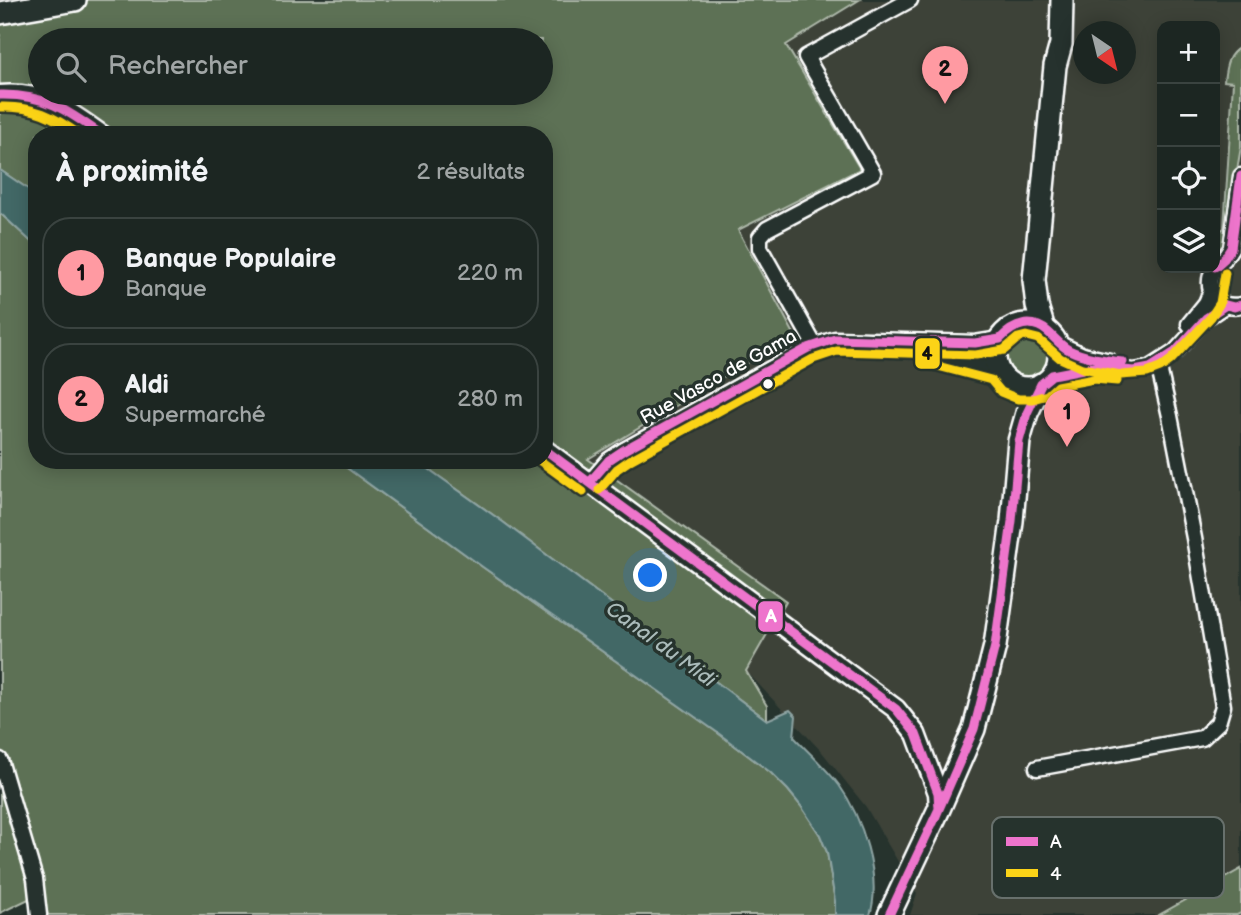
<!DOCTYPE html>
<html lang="fr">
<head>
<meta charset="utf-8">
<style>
	:root { --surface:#1c2622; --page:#252e2a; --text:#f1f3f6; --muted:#a0a5a5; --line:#3a4340; --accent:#ff9aa2 }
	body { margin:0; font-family:"Balsamiq Sans",sans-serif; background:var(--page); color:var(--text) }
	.controls { position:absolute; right:21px; top:21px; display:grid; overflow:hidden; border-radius:14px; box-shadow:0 4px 18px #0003 }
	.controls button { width:63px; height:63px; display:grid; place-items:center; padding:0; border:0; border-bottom:2px solid var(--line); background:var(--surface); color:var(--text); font:35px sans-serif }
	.compass { position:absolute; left:1073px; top:21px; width:63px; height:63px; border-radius:50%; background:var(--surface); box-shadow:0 4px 18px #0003; rotate:145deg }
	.you { position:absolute; left:651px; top:576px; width:24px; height:24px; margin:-18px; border:5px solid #fff; border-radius:50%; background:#1a73e8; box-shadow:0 0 0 10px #1a73e833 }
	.badge { display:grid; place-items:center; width:46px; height:46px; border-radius:50%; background:var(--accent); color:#111; font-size:23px; font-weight:700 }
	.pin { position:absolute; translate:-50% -58px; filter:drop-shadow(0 2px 4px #0008) }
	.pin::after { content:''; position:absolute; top:37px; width:24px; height:21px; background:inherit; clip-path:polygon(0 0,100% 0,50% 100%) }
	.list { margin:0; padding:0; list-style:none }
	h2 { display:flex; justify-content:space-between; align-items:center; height:91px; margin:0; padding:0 28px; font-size:30px }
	h2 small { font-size:23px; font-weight:400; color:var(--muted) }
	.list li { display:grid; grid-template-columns:46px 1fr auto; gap:21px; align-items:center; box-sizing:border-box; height:112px; margin:0 14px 14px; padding:0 14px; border:2px solid var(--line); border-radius:28px }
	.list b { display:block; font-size:26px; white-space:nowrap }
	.list p { margin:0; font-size:23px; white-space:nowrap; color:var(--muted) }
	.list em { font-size:23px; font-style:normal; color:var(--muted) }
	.icon { flex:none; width:38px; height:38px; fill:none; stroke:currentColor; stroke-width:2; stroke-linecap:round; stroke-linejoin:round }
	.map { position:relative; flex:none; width:1241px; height:915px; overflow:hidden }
	.search { position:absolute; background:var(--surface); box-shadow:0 4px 18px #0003; left:28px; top:28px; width:525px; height:77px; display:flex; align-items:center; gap:18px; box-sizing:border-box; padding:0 24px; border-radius:38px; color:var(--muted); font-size:26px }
	.panel { position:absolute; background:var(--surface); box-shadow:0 4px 18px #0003; left:28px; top:126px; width:525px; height:343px; border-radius:28px }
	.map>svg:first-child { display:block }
</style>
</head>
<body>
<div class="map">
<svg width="1241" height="915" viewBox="0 0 1241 915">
	<rect width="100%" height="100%" fill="#26332d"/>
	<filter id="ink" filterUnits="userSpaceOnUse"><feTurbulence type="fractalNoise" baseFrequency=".0143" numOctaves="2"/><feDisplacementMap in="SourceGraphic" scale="14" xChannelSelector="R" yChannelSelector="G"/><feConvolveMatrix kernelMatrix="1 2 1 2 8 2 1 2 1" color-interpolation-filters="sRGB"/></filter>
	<g filter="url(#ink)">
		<path fill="#3c4239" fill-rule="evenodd" d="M859,0H1241V869L1159,915H910L917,894L866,807L822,752L746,671L588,459L794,334L738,230L859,169L785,45ZM1162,26H1215V268H1162ZM1084,32H1126V74H1084Z"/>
		<path fill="#5d7155" stroke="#aeb8aa" stroke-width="2" fill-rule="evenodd" d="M75,0H859L786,45L860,169L738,230L794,334L588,459L786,601L746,671L767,706V720L503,522L416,460H544V135H37V195L0,170V13ZM40,40H541V93H40Z
			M1241,47V147L1224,245L1215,252V235L1224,228L1233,82L1224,81C1226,66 1227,54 1241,47Z
			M0,213L37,247V460H336L484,568L718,733L770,772L788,790L801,806L820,835L827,852L835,901V915H48L41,893L0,913Z
			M1002 356a25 25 0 1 1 50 0a25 25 0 1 1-50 0Z
			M1241,869V913L1237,915H1159Z"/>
		<path fill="#426766" stroke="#8ea4a3" stroke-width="2" d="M0,170L37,195V247L0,213Z
			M336,460H416L503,522L767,720L790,710L796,716L794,737C809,753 826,768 839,785C862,817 882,876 870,915H835V901L827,852L820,835L801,806L788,790L770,772L718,733L484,568Z"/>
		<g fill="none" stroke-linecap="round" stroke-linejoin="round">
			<defs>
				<path id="minor" d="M1215,267L1224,259L1231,248L1241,176
					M1214,268C1202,289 1217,310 1241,305
					M1189,324L1206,303L1211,291
					M1056,342L1083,355L1110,361
					M815,346L760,248V237L767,229L873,173L806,57L910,0
					M911,347L971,361L998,369
					M1052,375L1093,367L1134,371L1150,368L1175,352L1206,318L1226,305
					M590,482L609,460L624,450L808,348L835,339L975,343L1000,339
					M0,760L35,879L39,915
					M1037,768L1202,738L1218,723L1223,706L1194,538L1170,416L1158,364"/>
				<path id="tertiary" d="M0,95C44,91 68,111 102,135
					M544,449L896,709L916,734L938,793L939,809"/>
				<path id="primary" d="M0,13L75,0
					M995 356a32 32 0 1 1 64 0a32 32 0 1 1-64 0Z
					M1044,329L1037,306L1034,280L1055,66L1061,44L1062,0
					M889,915L939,809L974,729L995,646L1012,521L1019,441L1027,413L1041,384"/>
			</defs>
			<use href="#minor" stroke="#fff" stroke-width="19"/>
			<use href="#tertiary" stroke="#fff" stroke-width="23"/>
			<use href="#primary" stroke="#fff" stroke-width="26"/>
			<use href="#minor" stroke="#26332d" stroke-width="14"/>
			<use href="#tertiary" stroke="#26332d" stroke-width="18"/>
			<use href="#primary" stroke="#26332d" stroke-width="21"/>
			<defs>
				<path id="bus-1" d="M0,95C45,94 67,110 102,135
					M1215,267L1224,259L1231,248L1241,176
					M1000,339C1014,324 1032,318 1048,332C1055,338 1061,346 1069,350C1086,358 1105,360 1123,362
					M544,449L896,709L916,734L938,793L939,809L933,823
					M590,482L609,460L624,450L808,348L835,339L975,343L1000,339
					M889,915L939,809L974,729L995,646L1012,521L1019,441L1027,413L1041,384L1052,375L1093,367L1134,371L1150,368L1175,352L1206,318L1226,305L1234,307L1241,305"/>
				<path id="bus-2" d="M0,107C34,106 53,116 80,135
					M930,364L991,380L1001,392L1018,399H1033L1047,395L1057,386L1094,379L1117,381
					M539,460L583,492
					M599,490L617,469L630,460L813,359L837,351L976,355L1004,350L1018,338L1026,336L1038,339L1060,358L1082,368L1121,375L1147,373L1160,368L1171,360L1211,317L1220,303L1225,273"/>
			</defs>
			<use href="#bus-1" stroke="#26332d" stroke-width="14"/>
			<use href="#bus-2" stroke="#26332d" stroke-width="14"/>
			<use href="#bus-1" stroke="#ee74cc" stroke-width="9"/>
			<use href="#bus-2" stroke="#fbd317" stroke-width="9"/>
		</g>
	</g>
	<circle fill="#fff" stroke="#26332d" stroke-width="2.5" cx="768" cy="384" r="6"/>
	<g text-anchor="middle" stroke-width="7" stroke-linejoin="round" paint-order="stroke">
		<g font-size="19" fill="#fff" stroke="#26332d">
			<text transform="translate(718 376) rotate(-29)" y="7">Rue Vasco de Gama</text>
		</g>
		<g font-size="21" font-style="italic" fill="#aabbba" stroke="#26332d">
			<text transform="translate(661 644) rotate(36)" y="7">Canal du Midi</text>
		</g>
	</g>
	<rect x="992" y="817" width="232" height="81" rx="10" fill="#26332d" stroke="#67706c" stroke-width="2"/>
	<rect x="1006" y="837" width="32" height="9" fill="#ee74cc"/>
	<rect x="1006" y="869" width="32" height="8" fill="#fbd317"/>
	<g font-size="19" fill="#fff">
		<text x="1050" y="848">A</text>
		<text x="1050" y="880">4</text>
	</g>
	<g stroke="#26332d" stroke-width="2.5">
		<rect x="914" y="337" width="27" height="33" rx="7" fill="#fbd317"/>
		<rect x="757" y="600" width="27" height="33" rx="7" fill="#ee74cc"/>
	</g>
	<g font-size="19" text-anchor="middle" font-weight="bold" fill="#fff">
		<text x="771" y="623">A</text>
	</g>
	<g font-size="19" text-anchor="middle" font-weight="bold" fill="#111">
		<text x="927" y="360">4</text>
	</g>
</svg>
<div class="controls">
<button>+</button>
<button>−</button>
<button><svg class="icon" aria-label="locate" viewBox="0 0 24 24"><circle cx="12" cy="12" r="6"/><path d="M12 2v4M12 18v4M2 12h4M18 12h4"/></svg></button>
<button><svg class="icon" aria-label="layers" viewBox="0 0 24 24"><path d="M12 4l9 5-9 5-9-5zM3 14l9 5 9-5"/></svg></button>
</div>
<svg class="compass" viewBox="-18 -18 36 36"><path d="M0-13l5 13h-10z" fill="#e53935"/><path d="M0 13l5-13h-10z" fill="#a0a5a5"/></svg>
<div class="you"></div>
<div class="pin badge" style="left:1067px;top:447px">1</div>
<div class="pin badge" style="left:945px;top:104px">2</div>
<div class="search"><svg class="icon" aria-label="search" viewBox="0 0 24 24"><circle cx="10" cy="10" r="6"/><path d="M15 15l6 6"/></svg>Rechercher</div>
<section class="panel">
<h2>À proximité<small>2 résultats</small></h2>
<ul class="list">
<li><span class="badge">1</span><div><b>Banque Populaire</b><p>Banque</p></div><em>220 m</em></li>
<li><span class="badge">2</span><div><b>Aldi</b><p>Supermarché</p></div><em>280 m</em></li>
</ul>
</section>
</div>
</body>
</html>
